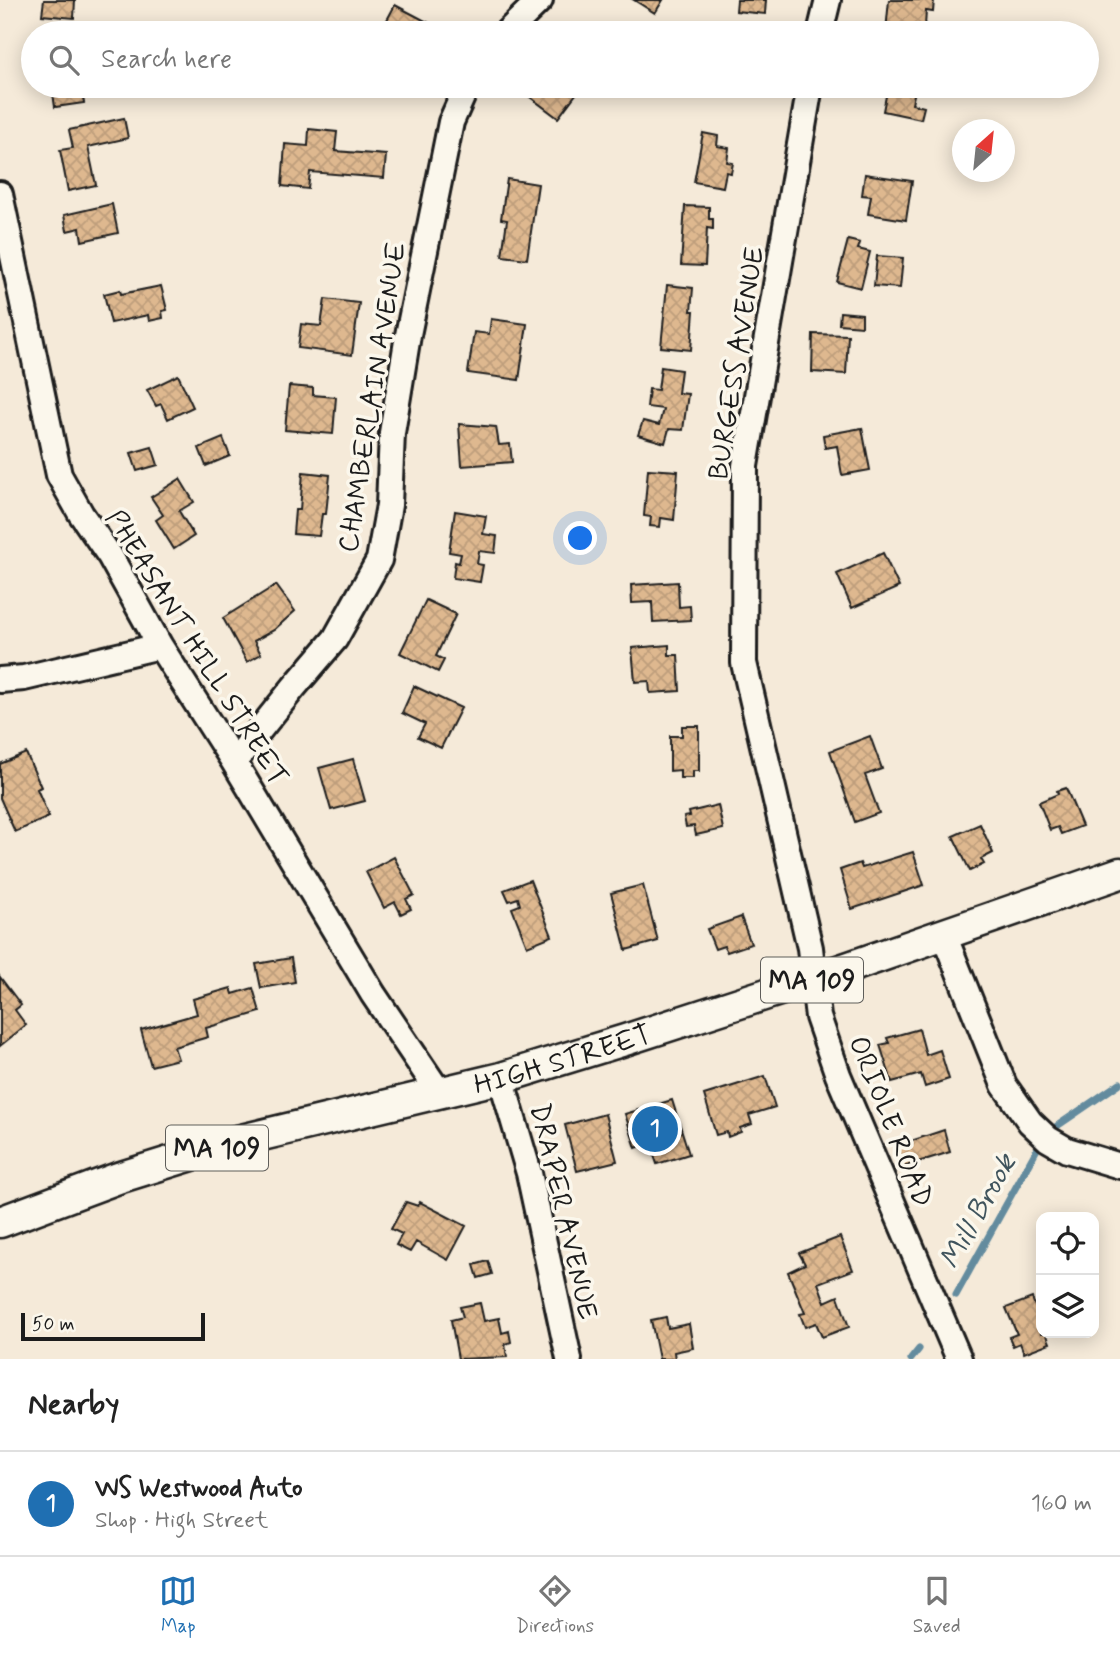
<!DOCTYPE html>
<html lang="en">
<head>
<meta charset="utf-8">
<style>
	:root { --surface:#fff; --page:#f2f2f2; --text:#222; --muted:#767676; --line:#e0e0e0; --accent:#1f6fb2 }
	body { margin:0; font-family:Mynerve,sans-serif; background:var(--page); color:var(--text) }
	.controls { position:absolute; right:21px; bottom:21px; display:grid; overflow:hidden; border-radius:14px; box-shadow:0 4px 18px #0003 }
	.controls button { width:63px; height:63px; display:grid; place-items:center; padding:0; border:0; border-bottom:2px solid var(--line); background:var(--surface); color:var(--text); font:35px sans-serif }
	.compass { position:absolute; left:952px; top:119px; width:63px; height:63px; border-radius:50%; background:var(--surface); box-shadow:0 4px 18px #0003; rotate:27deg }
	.scale { position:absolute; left:21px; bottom:18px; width:184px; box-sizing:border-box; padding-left:7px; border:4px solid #1c1c1c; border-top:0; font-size:19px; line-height:24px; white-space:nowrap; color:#1c1c1c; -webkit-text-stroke:5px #fbf7ec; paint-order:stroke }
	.you { position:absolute; left:581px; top:539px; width:24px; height:24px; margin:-18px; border:5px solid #fff; border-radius:50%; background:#1a73e8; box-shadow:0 0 0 10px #1a73e833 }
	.badge { display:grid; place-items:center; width:46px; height:46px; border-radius:50%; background:var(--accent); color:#fff; font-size:23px; font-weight:700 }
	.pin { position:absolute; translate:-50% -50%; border:4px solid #fff; box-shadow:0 2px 7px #0006 }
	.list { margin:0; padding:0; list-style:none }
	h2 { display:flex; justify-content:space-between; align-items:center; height:91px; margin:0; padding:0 28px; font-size:30px }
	h2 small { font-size:23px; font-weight:400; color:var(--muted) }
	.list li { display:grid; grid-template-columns:46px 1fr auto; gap:21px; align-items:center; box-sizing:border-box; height:105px; padding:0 28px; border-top:2px solid var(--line) }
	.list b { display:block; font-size:26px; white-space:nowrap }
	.list p { margin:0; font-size:23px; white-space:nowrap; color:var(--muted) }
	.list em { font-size:23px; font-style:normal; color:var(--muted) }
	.icon { flex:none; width:38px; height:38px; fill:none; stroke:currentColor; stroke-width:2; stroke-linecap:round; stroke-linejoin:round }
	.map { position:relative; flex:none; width:1120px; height:1359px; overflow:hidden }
	.search { position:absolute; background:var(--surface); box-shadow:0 4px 18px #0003; left:21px; right:21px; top:21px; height:77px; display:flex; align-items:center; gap:18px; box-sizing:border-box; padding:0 24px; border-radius:38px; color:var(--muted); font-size:26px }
	.sheet { height:196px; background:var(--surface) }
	nav { display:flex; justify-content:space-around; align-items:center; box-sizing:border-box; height:98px; border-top:2px solid var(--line); background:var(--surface); font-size:19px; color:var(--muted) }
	nav a { display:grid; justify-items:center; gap:4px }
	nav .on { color:var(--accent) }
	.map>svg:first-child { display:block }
</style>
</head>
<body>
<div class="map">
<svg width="1120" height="1359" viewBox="0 0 1120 1359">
	<defs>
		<pattern id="building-cross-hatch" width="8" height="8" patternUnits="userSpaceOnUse" patternTransform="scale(1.75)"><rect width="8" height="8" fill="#deb88f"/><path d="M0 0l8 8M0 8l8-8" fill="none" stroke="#be9e7b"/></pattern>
	</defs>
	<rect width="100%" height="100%" fill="#f5ead9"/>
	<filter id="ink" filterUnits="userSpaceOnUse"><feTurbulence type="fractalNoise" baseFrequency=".0143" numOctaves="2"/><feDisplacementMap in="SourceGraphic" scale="14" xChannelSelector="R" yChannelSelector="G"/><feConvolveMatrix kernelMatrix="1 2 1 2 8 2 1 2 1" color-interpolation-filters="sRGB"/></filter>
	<g filter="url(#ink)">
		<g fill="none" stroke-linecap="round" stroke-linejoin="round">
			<path stroke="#638b9e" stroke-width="7" d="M1057,1126L1120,1083
				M956,1295L1037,1149
				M911,1359L919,1349"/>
		</g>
		<path fill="url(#building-cross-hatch)" stroke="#1c1c1c" stroke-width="2" d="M44,0H75L74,18L42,15Z
			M634,0H663L655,13Z
			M737,0H766L765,14L736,11Z
			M889,0H934L933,12L926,11L925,26H919L918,33L886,31Z
			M395,5L433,25L429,33H380Z
			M52,86H96V89L82,91L84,103L55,107Z
			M532,86H582L558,118L526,94Z
			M717,86H744L743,90L734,89L733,95L716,92Z
			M888,86H916L912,104L924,107L921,119L883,111Z
			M124,118L128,138L88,147L96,185L68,191L60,150L73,148L69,130Z
			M309,129L337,132L335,151L386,155L384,178L310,172L308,189L282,186L285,144L308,146Z
			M703,133L718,136L717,146L729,148L727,162L733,163L731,173L726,172L723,187L694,182Z
			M865,174L912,181L906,220L868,214L871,196L862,195Z
			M507,179L538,184L527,259L502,256L507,220L501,219Z
			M112,204L118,233L82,241L80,228L67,231L64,215Z
			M685,206L709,207V219H713V229L707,228L705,266L681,265Z
			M848,240L860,243L858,249L870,252L861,288L837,282Z
			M877,256L903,258L900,288L874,286Z
			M667,285L693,288L691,311H694L691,350L661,347Z
			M161,286L167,310L162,311L163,318L149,321L148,315L111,323L104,294L120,290L121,294Z
			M325,299L359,303L352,355L298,348L301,324L321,326Z
			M840,312L862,314V326L839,324Z
			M491,319L527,324L519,380L468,373L474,332L489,334Z
			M813,334L848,335L846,374L812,372Z
			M661,367L681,370L678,393L688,394L683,430L669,429L665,443L638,435L643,421L659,425L663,409L647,407L649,389L658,390Z
			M178,375L193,407L168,419L161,404L156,406L147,390Z
			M289,386L313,388V395L336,397L333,434L285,430Z
			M459,424L496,427L499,445L510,444L512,462L462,466Z
			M862,428L870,470L842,475L837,446L825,448L823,435Z
			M223,438L230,456L206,466L199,448Z
			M152,447L158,465L137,471L131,453Z
			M648,469L678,471L674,520L661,518L660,527L650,526L651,517L644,516Z
			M303,472L330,475L326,514H322L319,536L293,534L295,510H300Z
			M180,479L194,502L179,511L194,536L174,549L156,520L163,515L151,497Z
			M455,511L486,516L483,534L497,536L495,553L479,551L477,564L483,565L480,582L453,578L455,562L459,563L461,554L449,552Z
			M883,553L899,587L852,608L837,574Z
			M678,582L679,607L690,606L691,620L653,622L652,602L632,603L631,585Z
			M276,585L295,611L274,630L254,641L261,654L247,662L223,618Z
			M426,600L456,614L436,656L444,660L438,672L400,653Z
			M669,645V655H678L680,691L650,693L649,681L635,682L632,648Z
			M414,686L461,708L441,748L418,737L425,724L402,713Z
			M682,726H699V771H693V778H680V770L670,771V736H682Z
			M870,736L882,769L865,775L879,813L855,822L830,751Z
			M26,753L41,787L37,789L49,817L15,832L0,798V764Z
			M353,759L365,801L331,810L319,768Z
			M1066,788L1082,826L1061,834L1058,827L1050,830L1039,802L1058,794L1057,791Z
			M718,805L723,829L696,835L694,826L686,827L684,817L690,816L689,812Z
			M980,824L993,853L981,859L984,864L970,871L953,836Z
			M913,852L924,885L852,909L840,870L860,863L862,868Z
			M394,857L414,895L406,899L411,909L401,914L395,902L384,908L366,872Z
			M530,880L552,936L527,946L512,908L520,905L518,898L509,901L504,890Z
			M643,885L658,941L626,950L611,893Z
			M741,917L751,944L727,952L724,946L715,949L707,929Z
			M291,958L295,982L261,988L256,964Z
			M0,977L21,1005L15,1010L26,1025L0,1046Z
			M231,988L233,994L253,988L260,1012L206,1028L208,1037L174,1047L178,1059L151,1066L141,1030L197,1014L193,999Z
			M919,1029L926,1055L940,1050L949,1079L925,1087L921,1074L892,1082L880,1045L889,1043L887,1038Z
			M765,1076L775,1107L749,1115L752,1124L740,1128L741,1132L728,1137L727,1132L716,1135L704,1095Z
			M672,1100L689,1154L657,1164L650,1143L636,1148L625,1114Z
			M605,1114L617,1161L577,1171L565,1125Z
			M944,1130L950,1152L902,1167L896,1146Z
			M406,1202L418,1206L420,1202L466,1226L448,1260L416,1242L410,1252L396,1245L402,1234L391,1229Z
			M840,1237L853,1270L818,1283L825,1302L838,1296L849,1327L822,1337L816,1323L805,1327L800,1314L805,1313L788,1272L805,1264L799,1253Z
			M488,1261L492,1274L478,1278L474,1265Z
			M1032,1298L1041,1322V1333H1046L1050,1343L1024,1353L1020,1343L1013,1346L1009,1337L1017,1334L1006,1308Z
			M480,1303L484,1321L499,1318L502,1333L509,1331L511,1342L505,1344L507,1357L458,1359L451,1320L463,1317L460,1307Z
			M666,1317L668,1328L689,1324L693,1348L674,1352L675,1359H659L651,1320Z"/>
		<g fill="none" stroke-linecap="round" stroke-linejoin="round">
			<defs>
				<path id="minor" d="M506,33L540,0
					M820,33L828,0
					M810,86L745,466L744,663L810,948L818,1017L838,1075L959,1359
					M0,194L59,475L81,514L110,556L160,646L234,762L373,994L439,1092
					M0,680L24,678L160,646
					M234,762L294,687L335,639L379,560L389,505L392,433L408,335L451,122L467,86
					M944,935L1004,1085L1030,1122L1048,1139L1067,1150L1120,1166
					M501,1078L529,1173L569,1359"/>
				<g id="major">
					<path id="s1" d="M0,1222L118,1178L237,1141L501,1078L625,1040L838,971L1120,873"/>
				</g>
			</defs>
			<use href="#minor" stroke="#1c1c1c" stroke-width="30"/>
			<use href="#major" stroke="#1c1c1c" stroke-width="35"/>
			<use href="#minor" stroke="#fbf7ec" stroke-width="24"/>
			<use href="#major" stroke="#fbf7ec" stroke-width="30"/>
		</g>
	</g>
	<g text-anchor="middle" stroke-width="7" stroke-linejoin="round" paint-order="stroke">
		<g fill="#fbf7ec" stroke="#5f5e5a" stroke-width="2">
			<rect x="761" y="957.5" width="102" height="45" rx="5"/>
			<rect x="166" y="1125.5" width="102" height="45" rx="5"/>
		</g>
		<g font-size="26" font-weight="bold" fill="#1c1c1c">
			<text x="812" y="989">MA 109</text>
			<text x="217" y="1157">MA 109</text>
		</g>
		<g font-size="28" fill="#1c1c1c" stroke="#fbf7ec">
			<text transform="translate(735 363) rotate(-81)" y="10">BURGESS AVENUE</text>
			<text transform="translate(371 397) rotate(-81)" y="10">CHAMBERLAIN AVENUE</text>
			<text transform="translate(198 647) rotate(58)" y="10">PHEASANT HILL STREET</text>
			<text dy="10" stroke="none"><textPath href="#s1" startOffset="586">HIGH STREET</textPath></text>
			<text transform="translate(892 1121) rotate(68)" y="10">ORIOLE ROAD</text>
			<text transform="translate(565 1211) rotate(77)" y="10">DRAPER AVENUE</text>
		</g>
		<g font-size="30" font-style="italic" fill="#40545d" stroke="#fbf7ec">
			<text transform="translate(977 1211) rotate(-61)" y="10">Mill Brook</text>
		</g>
	</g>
</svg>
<div class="controls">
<button><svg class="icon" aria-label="locate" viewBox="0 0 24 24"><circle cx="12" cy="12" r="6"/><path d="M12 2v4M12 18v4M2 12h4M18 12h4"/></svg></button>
<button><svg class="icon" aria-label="layers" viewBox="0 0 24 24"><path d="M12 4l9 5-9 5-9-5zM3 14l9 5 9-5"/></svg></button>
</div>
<svg class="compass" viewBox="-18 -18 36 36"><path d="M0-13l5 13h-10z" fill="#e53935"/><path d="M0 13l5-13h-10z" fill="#767676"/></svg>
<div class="scale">50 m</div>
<div class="you"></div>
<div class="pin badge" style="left:655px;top:1129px">1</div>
<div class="search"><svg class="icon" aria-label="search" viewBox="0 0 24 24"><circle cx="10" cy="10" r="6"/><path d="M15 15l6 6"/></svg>Search here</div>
</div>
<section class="sheet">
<h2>Nearby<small></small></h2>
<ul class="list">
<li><span class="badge">1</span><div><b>WS Westwood Auto</b><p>Shop · High Street</p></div><em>160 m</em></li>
</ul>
</section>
<nav>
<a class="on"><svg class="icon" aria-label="map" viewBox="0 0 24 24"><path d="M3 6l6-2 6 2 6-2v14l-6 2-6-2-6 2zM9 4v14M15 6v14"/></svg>Map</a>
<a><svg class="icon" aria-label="directions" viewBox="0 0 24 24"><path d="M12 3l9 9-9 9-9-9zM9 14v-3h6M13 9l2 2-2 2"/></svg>Directions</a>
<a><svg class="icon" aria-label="saved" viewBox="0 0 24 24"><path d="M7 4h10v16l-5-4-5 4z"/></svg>Saved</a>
</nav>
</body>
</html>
